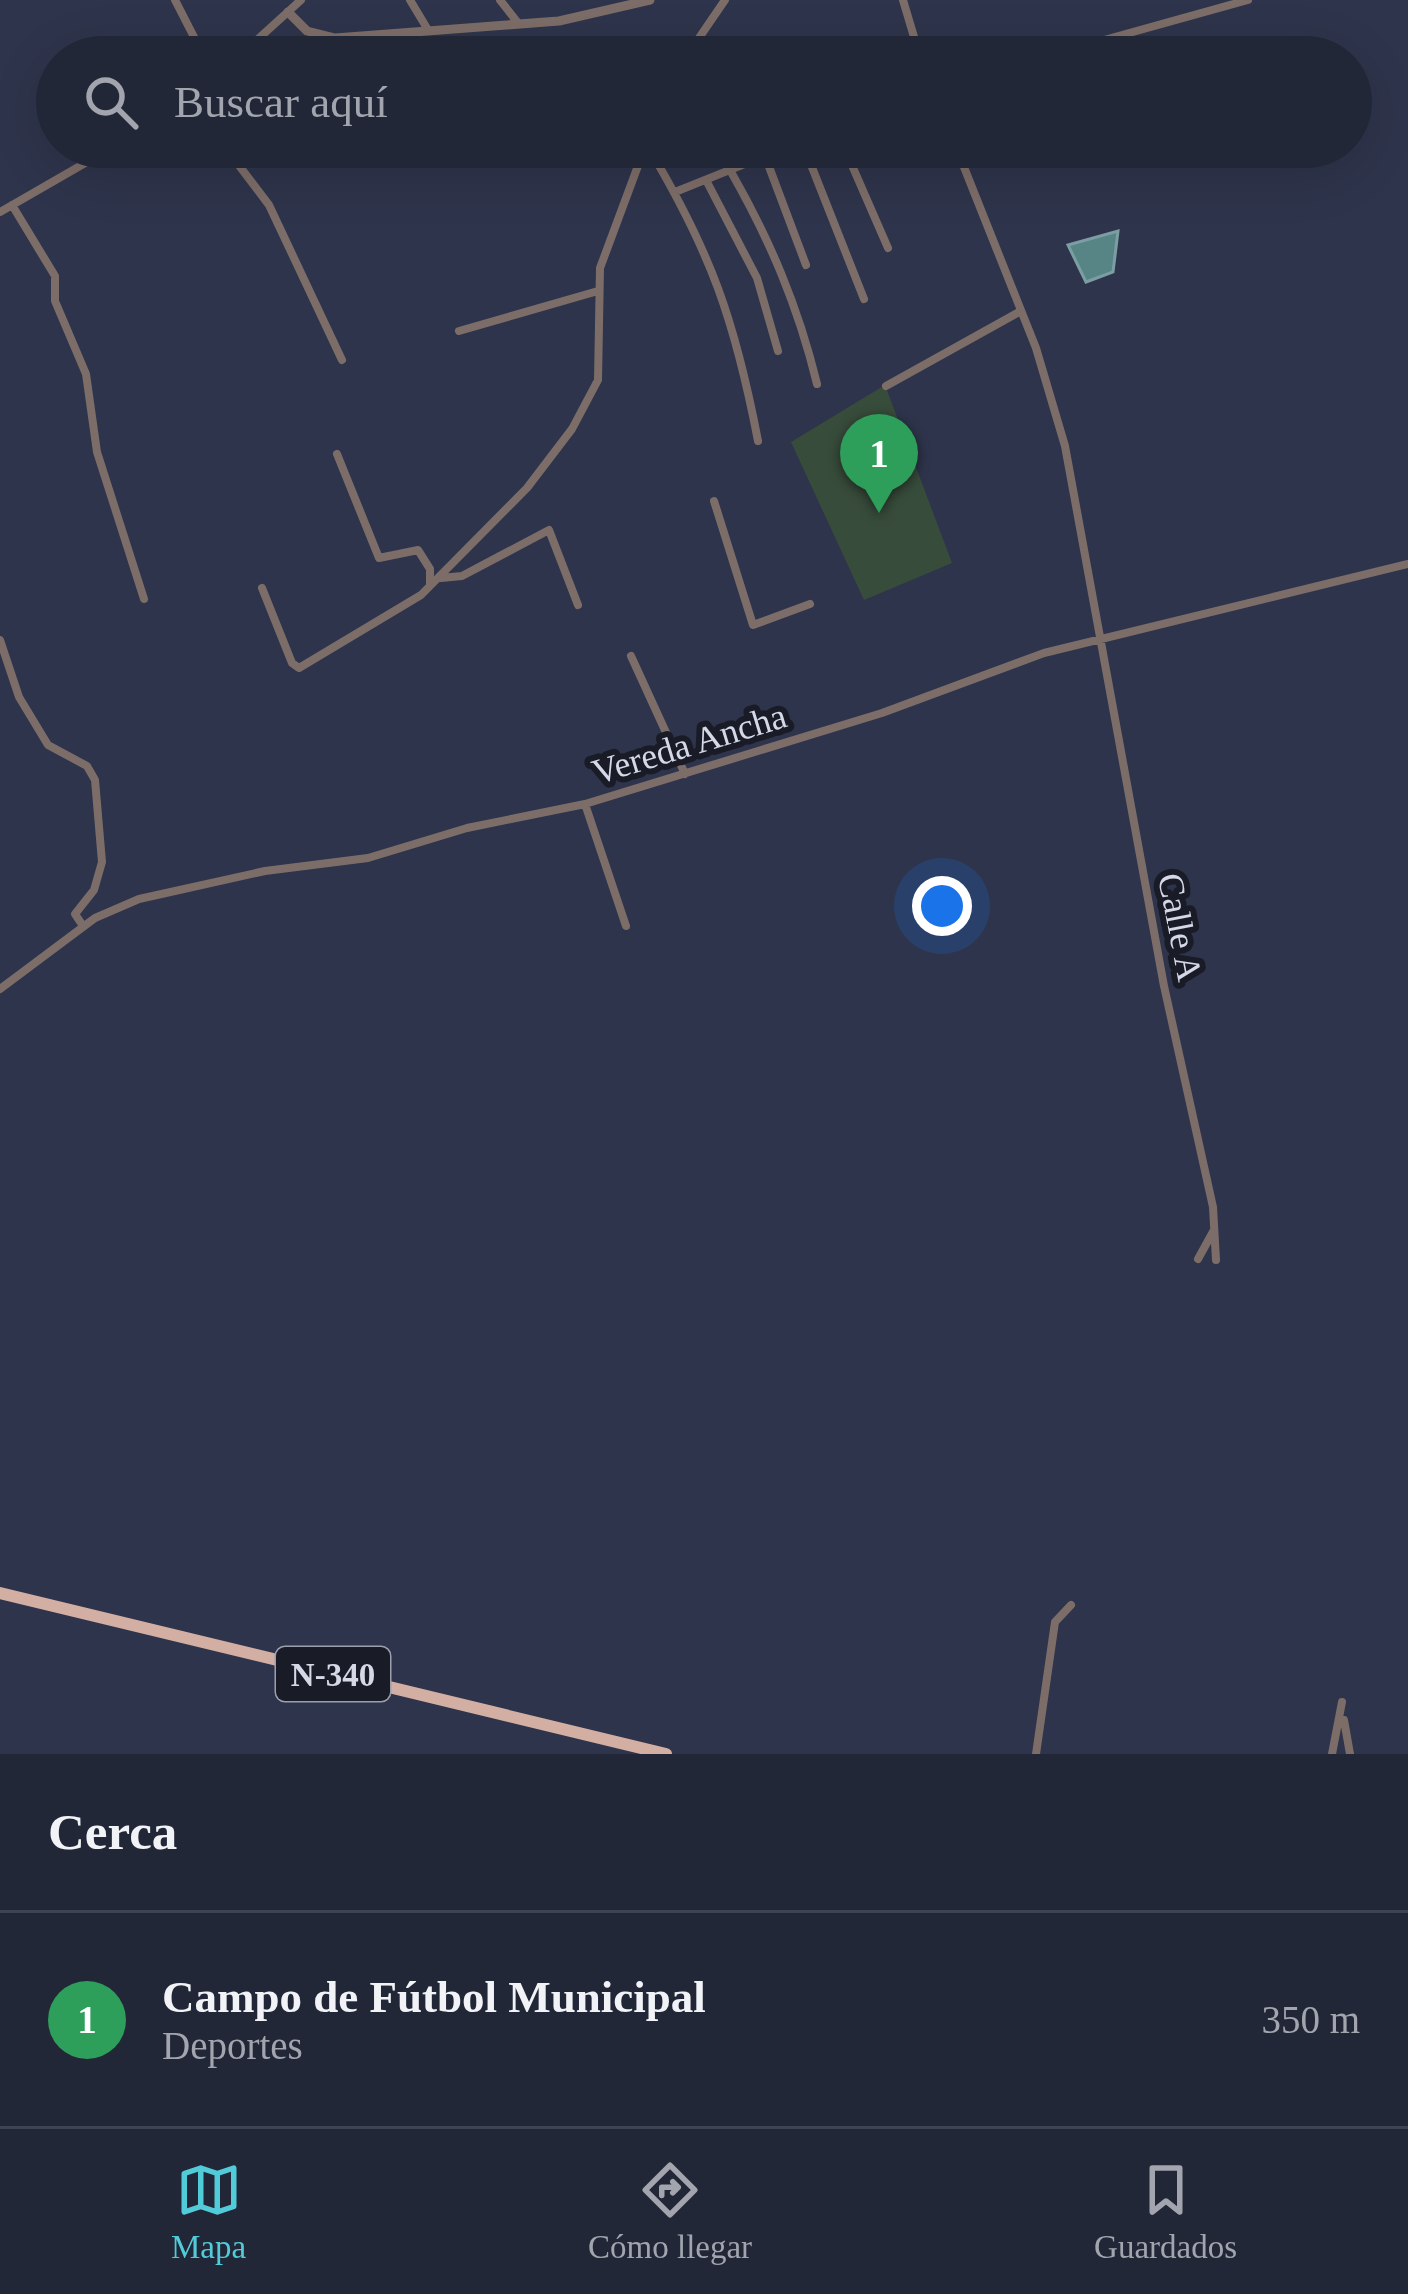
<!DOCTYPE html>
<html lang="es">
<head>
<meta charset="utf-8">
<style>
	:root { --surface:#222738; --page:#2e3343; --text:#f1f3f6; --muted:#a2a5ae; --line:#3f4453; --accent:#52cbd9 }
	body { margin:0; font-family:"Times New Roman",serif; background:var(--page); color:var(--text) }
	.you { position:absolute; left:942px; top:906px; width:42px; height:42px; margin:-30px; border:9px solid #fff; border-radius:50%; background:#1a73e8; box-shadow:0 0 0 18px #1a73e833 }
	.badge { display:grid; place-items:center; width:78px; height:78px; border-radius:50%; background:var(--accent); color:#fff; font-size:39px; font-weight:700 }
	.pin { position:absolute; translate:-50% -99px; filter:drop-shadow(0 3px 6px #0008) }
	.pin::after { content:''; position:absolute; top:63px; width:42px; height:36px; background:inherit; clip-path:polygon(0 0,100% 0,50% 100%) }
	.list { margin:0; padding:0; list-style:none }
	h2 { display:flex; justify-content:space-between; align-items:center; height:156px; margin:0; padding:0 48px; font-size:51px }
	h2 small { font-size:39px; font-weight:400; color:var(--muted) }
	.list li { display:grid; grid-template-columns:78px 1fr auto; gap:36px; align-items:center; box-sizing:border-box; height:216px; padding:0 48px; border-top:3px solid var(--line) }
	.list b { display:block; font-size:45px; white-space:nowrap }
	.list p { margin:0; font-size:39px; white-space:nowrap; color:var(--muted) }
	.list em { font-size:39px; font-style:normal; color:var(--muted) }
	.icon { flex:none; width:66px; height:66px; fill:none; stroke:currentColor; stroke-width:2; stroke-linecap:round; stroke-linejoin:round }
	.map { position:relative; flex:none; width:1408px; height:1754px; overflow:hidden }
	.search { position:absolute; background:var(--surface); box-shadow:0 12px 48px #0002; left:36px; right:36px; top:36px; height:132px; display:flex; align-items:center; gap:30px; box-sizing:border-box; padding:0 42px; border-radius:66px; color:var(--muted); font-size:45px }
	.sheet { height:372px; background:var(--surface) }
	nav { display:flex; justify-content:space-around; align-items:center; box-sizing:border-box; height:168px; border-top:3px solid var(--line); background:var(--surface); font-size:33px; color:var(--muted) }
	nav a { display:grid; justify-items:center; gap:6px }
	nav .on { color:var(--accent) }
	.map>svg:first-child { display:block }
</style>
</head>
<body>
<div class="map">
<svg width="1408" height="1754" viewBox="0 0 1408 1754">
	<rect width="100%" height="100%" fill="#2e344b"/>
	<path fill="#384c3b" d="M885,385L952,563L864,600L791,442Z"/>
	<path fill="#578586" stroke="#7c9ea3" stroke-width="3" d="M1118,231L1113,272L1086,282L1068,245Z"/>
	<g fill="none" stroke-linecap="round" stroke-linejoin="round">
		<path stroke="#7d6d68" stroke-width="8" d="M175,0L195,39L215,57
			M410,0L428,30
			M500,0L518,23
			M903,0L920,57
			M238,57L301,0
			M686,57L725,0
			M1043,57L1248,0
			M225,147L269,205L342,360
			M648,147C711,252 735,321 758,441
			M804,147L864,299
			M844,147L888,248
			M956,147L1036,348L1065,446L1164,986L1213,1207L1216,1260
			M765,156L806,265
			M730,170C770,240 798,306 817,384
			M706,180L757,278L778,351
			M675,192L787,147
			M12,205L55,276V301L86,374L97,452L144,599
			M0,212L113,147
			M459,331L598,291
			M886,386L1021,311
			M337,454L379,558L418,550L430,569V584
			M714,501L753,625L810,604
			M441,578L462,576L549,530L578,605
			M262,588L292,663L299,668L421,595L527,488L572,429L598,380L600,268L645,147
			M0,640L19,697L48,745L87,766L95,780L102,862L94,890L75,914L83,926
			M631,656L685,774
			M585,804L626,926
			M0,989L95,918L139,899L265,871L368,858L467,828L585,804L882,713L1044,653L1408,564
			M1198,1259L1214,1230
			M1344,1720L1350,1754
			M1036,1754L1055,1622L1071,1605
			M1332,1754L1342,1702"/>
		<path stroke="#7d6d68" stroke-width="9" d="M288,12L307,31L335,38L559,21L650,0"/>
		<path stroke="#d3aea2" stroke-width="12" d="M0,1593L666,1754"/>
	</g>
	<g text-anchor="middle" stroke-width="12" stroke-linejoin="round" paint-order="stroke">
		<rect fill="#191c27" stroke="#9ca0ad" stroke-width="3" x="276" y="1647" width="114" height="54" rx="9"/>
		<g font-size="33" font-weight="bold" fill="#d4d8e7">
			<text x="333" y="1686">N-340</text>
		</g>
		<g font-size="36" fill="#d4d8e7" stroke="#191c27">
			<text transform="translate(689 743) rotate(-17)" y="13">Vereda Ancha</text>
			<text transform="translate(1181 927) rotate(79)" y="13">Calle A</text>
		</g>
	</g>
</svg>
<div class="you"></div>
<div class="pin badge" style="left:879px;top:513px;background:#2e9e5b">1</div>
<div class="search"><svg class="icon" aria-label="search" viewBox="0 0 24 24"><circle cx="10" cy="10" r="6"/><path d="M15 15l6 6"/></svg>Buscar aquí</div>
</div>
<section class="sheet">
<h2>Cerca<small></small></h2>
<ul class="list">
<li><span class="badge" style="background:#2e9e5b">1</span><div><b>Campo de Fútbol Municipal</b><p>Deportes</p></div><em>350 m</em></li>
</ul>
</section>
<nav>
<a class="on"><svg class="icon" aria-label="map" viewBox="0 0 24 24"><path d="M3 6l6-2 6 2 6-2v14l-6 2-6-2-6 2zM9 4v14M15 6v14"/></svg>Mapa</a>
<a><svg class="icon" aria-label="directions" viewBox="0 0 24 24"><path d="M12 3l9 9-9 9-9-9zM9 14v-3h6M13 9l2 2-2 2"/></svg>Cómo llegar</a>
<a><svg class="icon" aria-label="saved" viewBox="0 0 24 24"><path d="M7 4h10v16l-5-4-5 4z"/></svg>Guardados</a>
</nav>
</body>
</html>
